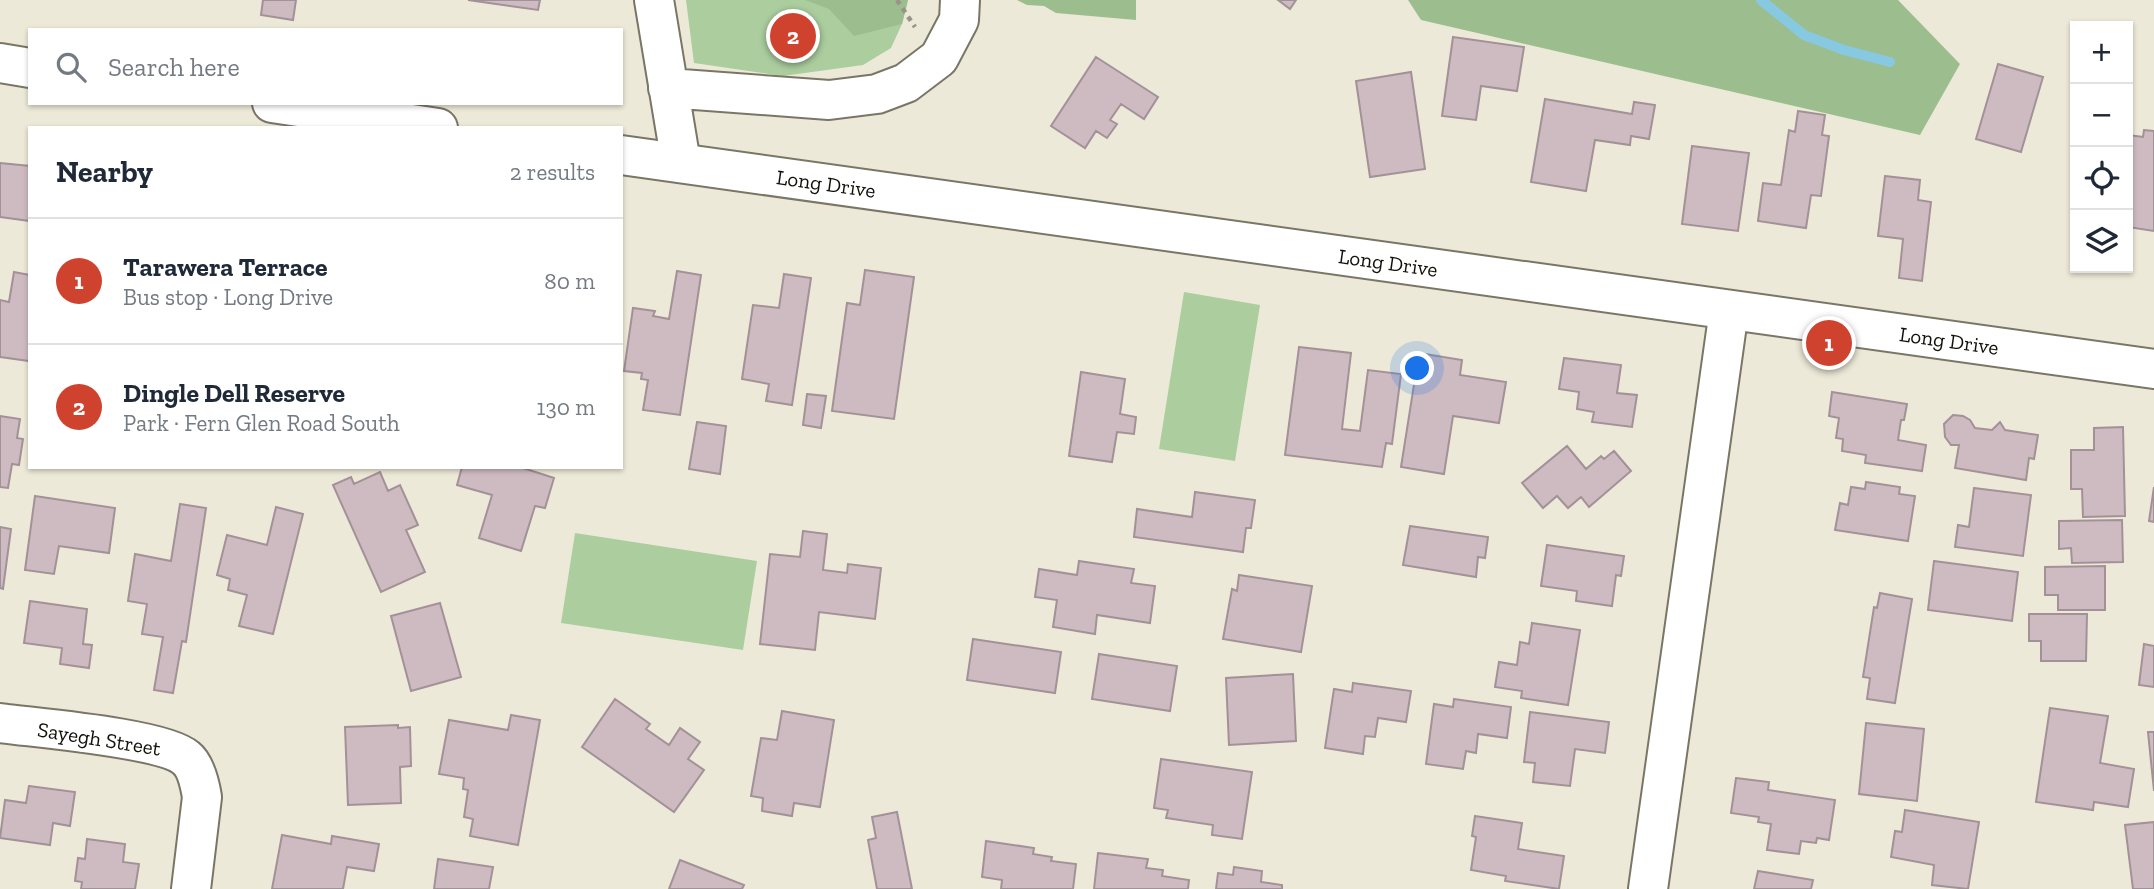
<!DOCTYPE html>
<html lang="en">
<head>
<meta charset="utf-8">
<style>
	:root { --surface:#fff; --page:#f2f2f3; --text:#1f2937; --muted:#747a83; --line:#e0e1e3; --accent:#ce422e }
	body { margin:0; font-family:"Zilla Slab",serif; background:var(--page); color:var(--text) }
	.controls { position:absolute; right:21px; top:21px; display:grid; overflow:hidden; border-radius:0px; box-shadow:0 2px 5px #0004 }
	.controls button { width:63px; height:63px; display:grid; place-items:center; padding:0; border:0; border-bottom:2px solid var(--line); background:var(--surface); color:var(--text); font:35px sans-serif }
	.you { position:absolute; left:1418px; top:369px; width:24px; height:24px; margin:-18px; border:5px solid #fff; border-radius:50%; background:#1a73e8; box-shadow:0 0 0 10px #1a73e833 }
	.badge { display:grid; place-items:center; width:46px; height:46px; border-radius:50%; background:var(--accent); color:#fff; font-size:23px; font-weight:700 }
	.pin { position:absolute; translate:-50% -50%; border:4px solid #fff; box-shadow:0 2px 7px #0006 }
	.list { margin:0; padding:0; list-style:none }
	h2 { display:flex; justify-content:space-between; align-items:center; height:91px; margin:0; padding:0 28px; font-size:30px }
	h2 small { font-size:23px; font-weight:400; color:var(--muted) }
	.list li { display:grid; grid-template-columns:46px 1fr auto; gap:21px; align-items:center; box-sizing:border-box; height:126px; padding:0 28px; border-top:2px solid var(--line) }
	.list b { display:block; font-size:26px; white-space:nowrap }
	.list p { margin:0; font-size:23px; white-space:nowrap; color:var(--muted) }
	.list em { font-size:23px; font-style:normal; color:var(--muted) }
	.icon { flex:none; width:38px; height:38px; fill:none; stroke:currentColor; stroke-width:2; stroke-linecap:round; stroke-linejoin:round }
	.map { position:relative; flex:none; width:2154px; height:889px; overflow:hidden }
	.search { position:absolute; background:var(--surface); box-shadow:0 2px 5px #0004; left:28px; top:28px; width:595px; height:77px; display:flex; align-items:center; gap:18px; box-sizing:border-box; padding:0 24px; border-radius:0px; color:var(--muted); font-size:26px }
	.panel { position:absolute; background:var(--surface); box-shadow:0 2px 5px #0004; left:28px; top:126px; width:595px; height:343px; border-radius:0px }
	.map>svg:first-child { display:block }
</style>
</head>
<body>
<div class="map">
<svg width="2154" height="889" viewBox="0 0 2154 889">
	<rect width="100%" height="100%" fill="#ede9d8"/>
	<path fill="#acce9f" d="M686,0H908L902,24L891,48L863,65L783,76L694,63Z
		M1184,292L1260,305L1235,461L1159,449Z
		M575,533L757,561L743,650L561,623Z"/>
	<path fill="#9cbe8f" d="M805,0H908L902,24L854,36L829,9Z
		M1017,0H1136V20L1056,13L1044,6L1027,5Z
		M1408,0H1898L1960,64L1920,135L1421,20Z"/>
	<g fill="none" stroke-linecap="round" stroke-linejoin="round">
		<path stroke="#87c9e1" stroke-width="10" d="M1761,0L1804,35L1844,50L1890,62"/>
	</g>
	<path fill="#cebbc2" stroke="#a39198" stroke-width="2" d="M263,0H296L293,20L261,15Z
		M468,0H540L538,10Z
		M1278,0H1296L1290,9Z
		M1453,37L1524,47L1517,91L1481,86L1476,120L1442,116Z
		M1096,57L1158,97L1144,119L1121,104L1110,120L1117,124L1107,138L1096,131L1085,148L1051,126Z
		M1998,64L2043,77L2021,152L1976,139Z
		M1411,72L1425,169L1370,177L1356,81Z
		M1545,99L1632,114L1634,102L1655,105L1649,139L1631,136L1630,145L1595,140L1586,191L1531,182Z
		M1798,111L1825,115L1822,135L1829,136L1821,196L1811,195L1806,228L1758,221L1763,183L1781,185L1789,130L1795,132Z
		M2144,130L2154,131V231L2128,227V135L2143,137Z
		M1692,146L1749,153L1738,231L1682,224Z
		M0,163L30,166V221L0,217Z
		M1885,176L1920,180L1918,200L1931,202L1922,281L1899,278L1903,239L1878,236Z
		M865,270L914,277L894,419L832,411L847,303L860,305Z
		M677,271L701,275L680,415L643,410L648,380L641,379L642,373L624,371L633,308L655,311L653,316L669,319Z
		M14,272L30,275L29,361L0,357V300L9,302Z
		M784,274L811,278L792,405L766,401L769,384L742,379L753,305L779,308Z
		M1299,347L1351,353L1342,429L1360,431L1368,370L1401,374L1392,444L1386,443L1382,467L1285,455Z
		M1419,353L1462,360L1460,375L1506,382L1499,423L1453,416L1444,474L1401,467Z
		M1564,358L1621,365L1617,393L1637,395L1632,427L1592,422L1594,412L1577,409L1579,392L1559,389Z
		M1081,372L1125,379L1120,414L1136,417L1134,434L1117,432L1112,462L1069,456Z
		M1832,392L1907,404L1904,420H1901L1898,440L1926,445L1922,471L1865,463L1866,455L1842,451L1843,439L1836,438L1839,418L1829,416Z
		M807,394L826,396L821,428L803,425Z
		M1953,415L1963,416L1970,420L1975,428L1992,430L2000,422L2005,430L2038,435L2034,459L2029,458L2026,480L1955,468L1959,445H1951L1945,437L1944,424Z
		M0,416L20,419L17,438L23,439L19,465L12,464L8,488L0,487Z
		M697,422L726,426L720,474L689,469Z
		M2123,427L2125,516L2083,517L2082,489H2071V450H2094V428Z
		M1567,446L1586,469L1601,456L1604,459L1614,451L1631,471L1589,507L1581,497L1568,508L1557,496L1543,508L1522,483Z
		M462,467H520L554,478L545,508L535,506L521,551L479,538L492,495L457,485Z
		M380,472L388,491L400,485L418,525L406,530L425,572L381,592L333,485L351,477L354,484Z
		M1866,482L1900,487L1899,494L1915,496L1908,541L1835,530L1840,503L1848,505L1851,487L1865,489Z
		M2154,487V522L2149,521Z
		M1974,488L2031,495L2023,556L1955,547L1958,525L1969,527Z
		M1195,492L1255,500L1251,528H1246L1243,552L1134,537L1137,509L1192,517Z
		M35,496L115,508L109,553L59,546L54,574L25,570Z
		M180,504L206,508L186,642L182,641L173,693L154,690L163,637L142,634L147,604L128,601L135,554L171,561Z
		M276,507L303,514L273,634L239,626L247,595L228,590L230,579L217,575L227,535L267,545Z
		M2122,520L2123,562L2072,563L2071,548L2059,549V521Z
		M1410,526L1488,537L1485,558L1478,557L1476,577L1403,565Z
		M0,527L11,529L3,589L0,588Z
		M803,531L827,534L823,570L847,573L848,564L881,568L875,619L819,612L815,650L760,644L770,554L800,557Z
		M1547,545L1624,556L1621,576L1616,575L1612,606L1576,601L1577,591L1541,586Z
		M1079,561L1134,569L1131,583L1155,586L1150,623L1097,615L1095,634L1053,627L1057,600L1035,597L1039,569L1077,575Z
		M1934,561L2018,572L2012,621L1928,610Z
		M2105,566V610H2058V595H2045V567Z
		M1239,575L1312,586L1301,652L1223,639L1232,589L1237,591Z
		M1880,593L1912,599L1895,703L1867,699L1870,678L1863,677L1874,607L1877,608Z
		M30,601L87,609L83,644L92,645L89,668L60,664L62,648L24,643Z
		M440,603L461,677L411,691L391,616Z
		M2029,614H2087L2086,661H2041V641H2029Z
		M1532,623L1580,630L1568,705L1521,698L1522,691L1495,687L1499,662L1517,665L1520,642L1529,644Z
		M973,639L1061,652L1055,693L967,680Z
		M2144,644L2154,646V687L2139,685Z
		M1099,654L1177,666L1170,711L1092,699Z
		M1293,674L1296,741L1229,745L1226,678Z
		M1353,683L1411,691L1406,722L1378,718L1375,737L1365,736L1363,754L1325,748L1334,689L1352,692Z
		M615,699L650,724L646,729L669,745L680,728L700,742L688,759L704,770L674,812L582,747Z
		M1454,699L1511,707L1507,738L1478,734L1476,753L1466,751L1463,769L1426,764L1434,704L1453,707Z
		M2050,708L2108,716L2100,763L2134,769L2128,807L2094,802L2093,810L2036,802Z
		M782,711L834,720L820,807L794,803L792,816L762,811L763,798L751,796L761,738L777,740Z
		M1530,712L1609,722L1605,753L1575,749L1570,786L1533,782L1535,763L1524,762Z
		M511,715L540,720L518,845L470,836L473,819L464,817L468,790L463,789L464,778L439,774L449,720L508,730Z
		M1866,723L1924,729L1917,801L1859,794Z
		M398,725V728L410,727L411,766L400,767L401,803L348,805L345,727Z
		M2148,732H2154V791Z
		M1161,759L1252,772L1242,839L1212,835L1213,825L1166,818L1168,810L1154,808Z
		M1736,778L1769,782L1768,790L1835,800L1829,840L1817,838L1816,843L1801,841L1799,854L1767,850L1771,824L1758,822L1759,817L1731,813Z
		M29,786L75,792L70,826L53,823L50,845L0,838L5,800L26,803Z
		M1905,810L1979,822L1968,889L1932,885L1934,865L1891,857L1895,831L1902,832Z
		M897,812L912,889H877L868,840L876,838L872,817Z
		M1475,816L1522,823L1518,849L1564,856L1559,889L1505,881L1506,876L1471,870L1476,837L1472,836Z
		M2154,822V889H2133L2125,825Z
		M282,835L331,844L332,836L379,844L374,871L347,867L343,889H272Z
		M87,839L125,844L123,862L139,864L135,889H81L82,882L75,881L78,858L85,859Z
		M986,841L1034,848L1033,854L1052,857L1051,861L1076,864L1073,889H1001L1002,880L982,877Z
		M1098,853L1148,859L1146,868L1163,870L1162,876L1189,880L1188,889H1094Z
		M438,859L493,867L489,889H434Z
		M680,860L744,885L742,889H669Z
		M1234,867L1262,871L1261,882L1282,885V889H1216L1218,873L1233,875Z
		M1758,871L1813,880L1811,889H1754Z"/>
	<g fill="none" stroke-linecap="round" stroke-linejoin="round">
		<defs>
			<path id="street" d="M654,0L681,163
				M668,88L829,100L877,94L906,83L939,58L959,20L960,0
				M0,723C36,728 163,738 186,758C196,766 200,785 202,797L191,889"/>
			<path id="secondary" d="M0,63L30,68
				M272,103L438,128
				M621,155L2154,369
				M1648,889L1729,310"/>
		</defs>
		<use href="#street" stroke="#7a7667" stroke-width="42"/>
		<use href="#secondary" stroke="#7a7667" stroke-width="42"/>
		<path stroke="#979488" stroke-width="4.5" stroke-dasharray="5 5" stroke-linecap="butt" d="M897,0L915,27"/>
		<use href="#street" stroke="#fff" stroke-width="38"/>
		<use href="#secondary" stroke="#fff" stroke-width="38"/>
	</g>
	<g text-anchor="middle" stroke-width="7" stroke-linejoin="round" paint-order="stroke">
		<g font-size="21" fill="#11100a" stroke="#fff">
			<text transform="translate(826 184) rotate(8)" y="7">Long Drive</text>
			<text transform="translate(1388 263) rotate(8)" y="7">Long Drive</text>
			<text transform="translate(1949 341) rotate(8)" y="7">Long Drive</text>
			<text transform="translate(99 739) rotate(9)" y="7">Sayegh Street</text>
		</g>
	</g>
</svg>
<div class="controls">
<button>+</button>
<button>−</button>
<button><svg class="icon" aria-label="locate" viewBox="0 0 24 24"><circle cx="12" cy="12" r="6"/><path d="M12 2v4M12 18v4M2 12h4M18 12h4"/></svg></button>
<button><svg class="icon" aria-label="layers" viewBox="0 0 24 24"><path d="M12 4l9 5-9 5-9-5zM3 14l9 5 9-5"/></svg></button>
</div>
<div class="you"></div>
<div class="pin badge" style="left:1829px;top:343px">1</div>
<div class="pin badge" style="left:793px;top:36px">2</div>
<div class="search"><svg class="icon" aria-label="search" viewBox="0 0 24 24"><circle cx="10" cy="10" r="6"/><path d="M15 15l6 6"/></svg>Search here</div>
<section class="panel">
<h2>Nearby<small>2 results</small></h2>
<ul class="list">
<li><span class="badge">1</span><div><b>Tarawera Terrace</b><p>Bus stop · Long Drive</p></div><em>80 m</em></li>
<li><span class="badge">2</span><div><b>Dingle Dell Reserve</b><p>Park · Fern Glen Road South</p></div><em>130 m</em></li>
</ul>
</section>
</div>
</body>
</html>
